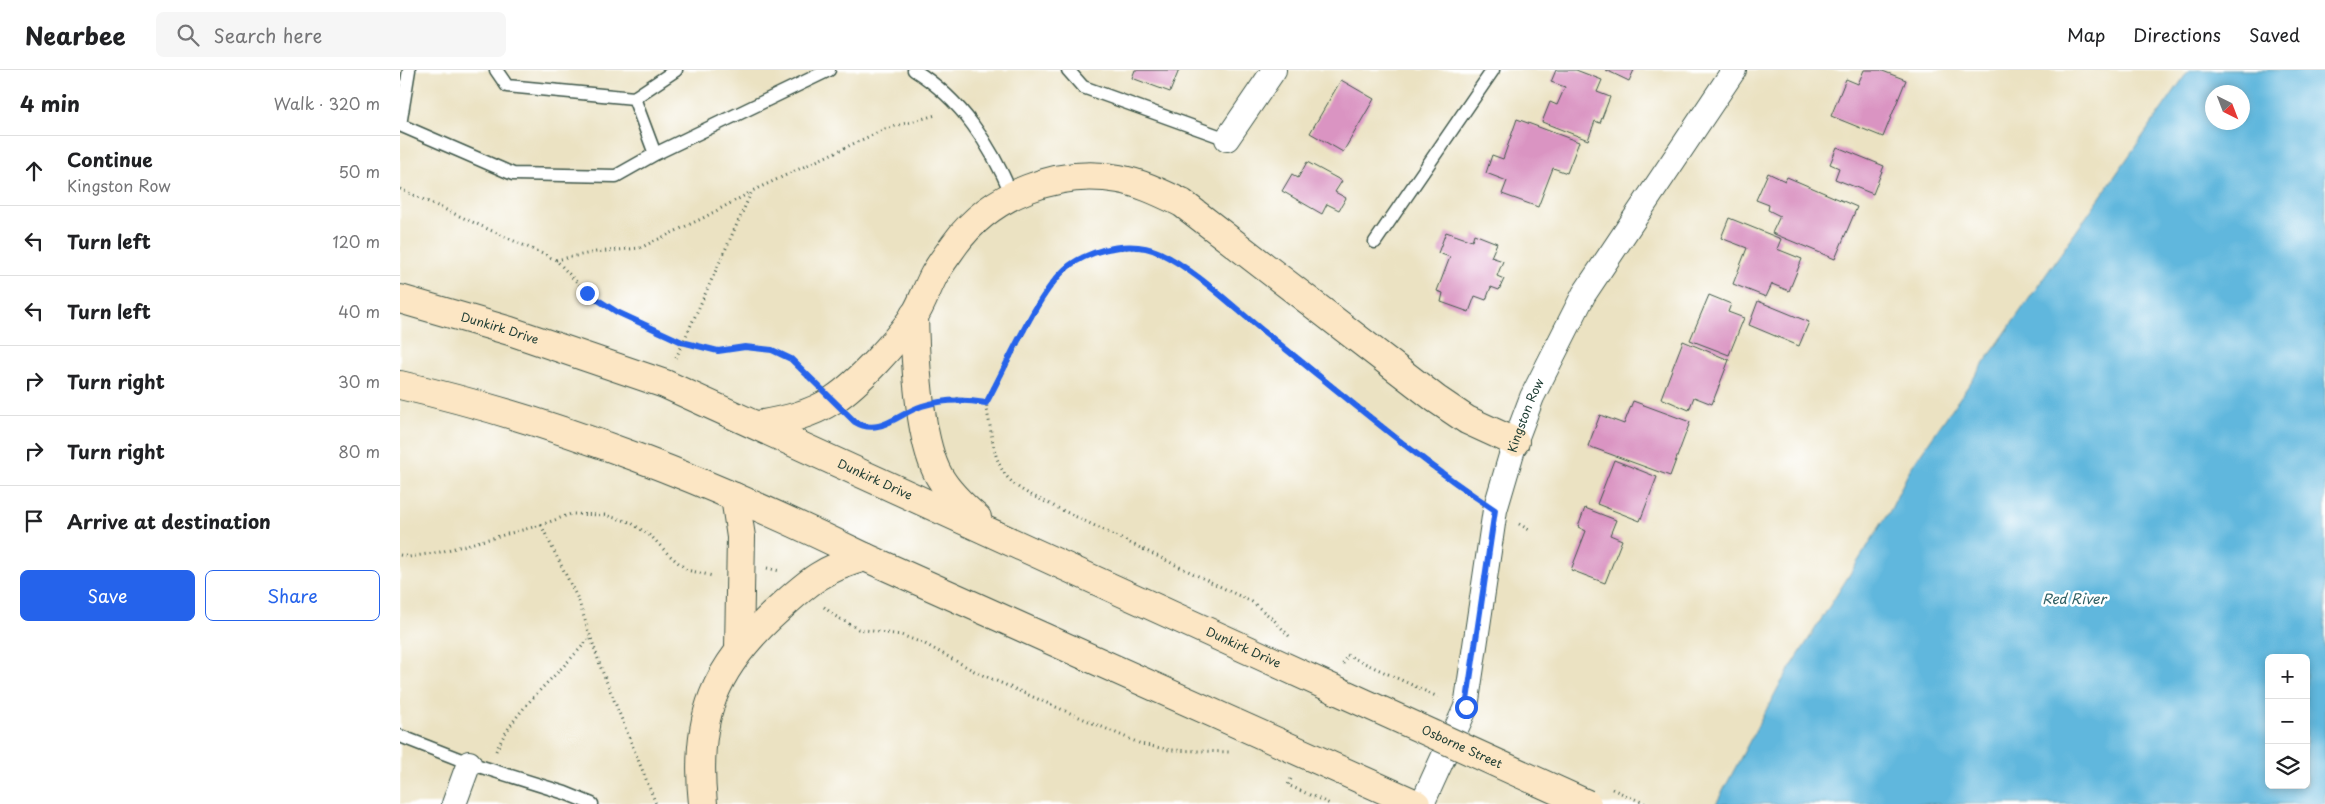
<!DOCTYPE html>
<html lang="en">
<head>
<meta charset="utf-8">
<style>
	:root { --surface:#fff; --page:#f6f6f6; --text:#202124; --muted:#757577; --line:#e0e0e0; --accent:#2563eb }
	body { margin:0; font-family:"Playpen Sans",sans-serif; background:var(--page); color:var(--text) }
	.controls { position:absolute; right:15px; bottom:15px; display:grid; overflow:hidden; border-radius:8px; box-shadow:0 2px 8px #0003 }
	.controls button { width:45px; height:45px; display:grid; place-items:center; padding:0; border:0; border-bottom:1px solid var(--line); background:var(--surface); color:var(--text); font:25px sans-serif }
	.compass { position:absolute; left:1805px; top:15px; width:45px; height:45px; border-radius:50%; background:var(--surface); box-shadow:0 2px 8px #0003; rotate:138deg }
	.stop { position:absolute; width:15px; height:15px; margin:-11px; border:4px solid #2563eb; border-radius:50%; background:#fff }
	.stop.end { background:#2563eb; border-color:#fff; box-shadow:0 1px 5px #0008 }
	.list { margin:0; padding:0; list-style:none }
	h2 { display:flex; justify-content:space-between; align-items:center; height:65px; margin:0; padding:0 20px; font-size:21px }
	h2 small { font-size:16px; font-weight:400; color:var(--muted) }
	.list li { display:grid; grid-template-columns:32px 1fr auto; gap:15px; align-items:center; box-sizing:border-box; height:70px; padding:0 20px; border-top:1px solid var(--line) }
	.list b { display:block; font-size:19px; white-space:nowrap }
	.list p { margin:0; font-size:16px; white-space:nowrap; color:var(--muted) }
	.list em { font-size:16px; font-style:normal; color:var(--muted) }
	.actions { display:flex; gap:10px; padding:15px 20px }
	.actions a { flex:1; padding:11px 0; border:1px solid var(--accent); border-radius:8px; text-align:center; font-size:18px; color:var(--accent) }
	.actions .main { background:var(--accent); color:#fff }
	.icon { flex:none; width:28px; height:28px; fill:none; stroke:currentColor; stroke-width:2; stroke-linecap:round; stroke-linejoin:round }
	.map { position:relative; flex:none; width:1925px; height:734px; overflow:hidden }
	header { display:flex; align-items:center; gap:30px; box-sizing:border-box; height:70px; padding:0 25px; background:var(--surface); border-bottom:1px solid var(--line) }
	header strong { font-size:24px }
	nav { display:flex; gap:28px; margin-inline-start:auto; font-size:18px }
	.search { width:350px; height:45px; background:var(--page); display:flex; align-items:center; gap:12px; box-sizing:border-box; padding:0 18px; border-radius:8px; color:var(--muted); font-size:19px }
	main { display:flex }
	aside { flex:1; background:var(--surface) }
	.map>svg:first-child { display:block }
</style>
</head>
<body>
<header>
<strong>Nearbee</strong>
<div class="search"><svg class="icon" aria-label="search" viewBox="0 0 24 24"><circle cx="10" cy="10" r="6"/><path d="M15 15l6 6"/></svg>Search here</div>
<nav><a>Map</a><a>Directions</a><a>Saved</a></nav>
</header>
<main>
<aside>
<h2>4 min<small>Walk · 320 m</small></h2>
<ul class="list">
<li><svg class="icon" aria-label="ahead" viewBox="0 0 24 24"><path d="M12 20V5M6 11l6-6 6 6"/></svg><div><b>Continue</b><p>Kingston Row</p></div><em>50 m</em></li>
<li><svg class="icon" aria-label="left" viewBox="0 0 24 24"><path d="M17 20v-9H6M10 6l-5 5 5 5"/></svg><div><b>Turn left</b></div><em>120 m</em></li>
<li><svg class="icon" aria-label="left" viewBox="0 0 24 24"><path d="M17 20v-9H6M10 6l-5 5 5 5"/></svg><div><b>Turn left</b></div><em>40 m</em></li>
<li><svg class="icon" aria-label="right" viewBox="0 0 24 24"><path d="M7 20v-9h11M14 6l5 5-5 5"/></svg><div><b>Turn right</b></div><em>30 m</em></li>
<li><svg class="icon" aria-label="right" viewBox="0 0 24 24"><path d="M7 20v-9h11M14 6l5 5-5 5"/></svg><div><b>Turn right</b></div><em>80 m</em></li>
<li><svg class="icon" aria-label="arrive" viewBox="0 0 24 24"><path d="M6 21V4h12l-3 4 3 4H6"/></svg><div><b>Arrive at destination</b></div></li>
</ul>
<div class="actions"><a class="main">Save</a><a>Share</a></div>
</aside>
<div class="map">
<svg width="1925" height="734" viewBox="0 0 1925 734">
	<rect width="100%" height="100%" fill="#fff"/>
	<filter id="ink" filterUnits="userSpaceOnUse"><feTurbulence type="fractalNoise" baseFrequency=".02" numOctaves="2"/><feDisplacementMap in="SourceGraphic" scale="10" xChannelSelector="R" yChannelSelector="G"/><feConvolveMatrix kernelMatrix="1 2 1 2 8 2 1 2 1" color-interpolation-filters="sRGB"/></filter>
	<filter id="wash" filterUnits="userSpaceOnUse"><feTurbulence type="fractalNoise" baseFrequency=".0096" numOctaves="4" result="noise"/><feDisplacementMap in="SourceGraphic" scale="20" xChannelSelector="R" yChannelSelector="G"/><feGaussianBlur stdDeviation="1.12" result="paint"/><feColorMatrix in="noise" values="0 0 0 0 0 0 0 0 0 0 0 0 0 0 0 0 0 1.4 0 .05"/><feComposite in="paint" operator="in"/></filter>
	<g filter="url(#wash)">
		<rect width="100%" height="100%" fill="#ebe2c2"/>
		<path fill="#60b7dd" stroke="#407a88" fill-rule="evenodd" d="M1789,0H1925V734H1316L1379,616L1491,439L1510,399ZM1812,22H1842V52H1812ZM1869,588H1906V715H1869Z"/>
		<g id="blocks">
			<path fill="#da94c2" d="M735,0H779L770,22L732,8Z
				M1156,0H1176L1202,10L1197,22L1210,27L1200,53L1195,51L1188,70L1142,52L1150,32L1157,35L1165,17L1151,12Z
				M1206,0H1234L1229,11Z
				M1464,0H1480L1506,10L1483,67L1431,46L1446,9L1458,14Z
				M941,10L974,29L943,82L910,63Z
				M1117,49L1179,72L1167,103L1153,98L1138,137L1102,124L1107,111L1086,103L1092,85L1103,89Z
				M1437,77L1484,96L1473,124L1435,109L1439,98L1430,94Z
				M907,92L942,111L935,122L946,128L939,140L927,134L922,144L882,121L892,104L898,108Z
				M1368,103L1385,111L1387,107L1457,137L1435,189L1372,163L1380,146L1368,140L1369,135L1356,130Z
				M1329,148L1381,169L1377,179L1402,189L1389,221L1372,214L1366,227L1333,214L1347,178L1321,168Z
				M1046,162L1072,171L1074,164L1097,173L1091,187L1103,191L1097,206L1104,209L1099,220L1091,217L1086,230L1075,226L1069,242L1041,232L1043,223L1037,221L1050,187L1038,183Z
				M1309,225L1331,234L1328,242L1344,248L1329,285L1290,270Z
				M1358,231L1409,252L1399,276L1349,255Z
				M1283,271L1329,290L1312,334L1294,327L1289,340L1261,328Z
				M1233,331L1290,352L1270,406L1188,376L1200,345L1224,354Z
				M1214,390L1257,407L1240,451L1197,434Z
				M1185,438L1216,450L1210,465L1222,470L1205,513L1171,500L1186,461L1178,457Z"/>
		</g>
	</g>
	<g filter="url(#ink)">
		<use href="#blocks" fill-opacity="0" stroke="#3e5649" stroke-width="1"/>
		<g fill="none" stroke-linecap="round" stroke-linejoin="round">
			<defs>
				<path id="service" d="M9,0L0,55L113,104L216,106L255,84
					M96,0L107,16L234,28L276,0
					M514,0C562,30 590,74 612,125
					M668,0L683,17L827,69
					M234,28L255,84L429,0
					M975,172L1093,0
					M0,666L69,693L165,723L192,734"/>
				<g id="minor">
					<path d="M827,69L874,0"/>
					<path d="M54,734L69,693"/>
					<path id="s1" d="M1022,734L1066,637L1095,440L1115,372L1132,327L1184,224L1334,0"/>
				</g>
				<g id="secondary">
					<path id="s2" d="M0,229L110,261L265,314L938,621"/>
					<path d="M514,245C515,287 519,370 539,406C548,422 563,436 577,448"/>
					<path d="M0,315C162,352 316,414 465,487L1016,734"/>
					<path d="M358,355C385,350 410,345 433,330C459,313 496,272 514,246C522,234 527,218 534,205C540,194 548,184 555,174C591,124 659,98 719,109C741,113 761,123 782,133L1036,329L1067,350L1115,372"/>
					<path d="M335,427L341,467L339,578"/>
					<path d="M303,734C294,647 314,597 379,539C409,511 425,498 465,487"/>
				</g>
			</defs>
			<use href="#service" stroke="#3e5649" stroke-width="15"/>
			<use href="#minor" stroke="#3e5649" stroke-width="26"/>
			<use href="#secondary" stroke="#3e5649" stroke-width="30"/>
			<path stroke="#3e5649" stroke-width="3" stroke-dasharray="1 4" stroke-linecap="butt" d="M0,119L156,190L187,223L217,242L282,272L318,281L345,277L372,280L391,289L410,310
				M156,190L196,182L240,178L303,148L351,122
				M276,288L352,121L485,59L536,45
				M547,331L557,329L586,333
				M453,350C466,361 481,358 495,350
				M1119,454L1131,461
				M141,455L178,529L201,598L256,734
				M0,485L9,487L40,482L141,455L171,444L204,445L230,452L252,467L268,484L287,500L313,506
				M367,498L380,501
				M424,537L435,546L458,559L501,565L525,574L576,602L741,674L770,680L829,682
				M889,566L874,550L852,532L629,424C599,408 595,388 590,356C589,349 586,340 587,333C587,326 607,296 611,287C637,237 658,180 722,178C735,178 748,177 759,182C789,195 825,230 850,250C912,300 974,349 1035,399L1072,424
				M943,594L947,585L1038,627
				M96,681C116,636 159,605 190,567
				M891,709L888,715L930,734"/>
			<use href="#service" stroke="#fff" stroke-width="12"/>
			<use href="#minor" stroke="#fff" stroke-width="24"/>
			<use href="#secondary" stroke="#fce6c4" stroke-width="28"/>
			<defs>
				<g id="secondary-bridge">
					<path id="s3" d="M938,621L1187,734"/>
				</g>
			</defs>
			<use href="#secondary-bridge" stroke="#3e5649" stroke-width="30" stroke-linecap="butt"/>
			<path stroke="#3e5649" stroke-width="3" stroke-dasharray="1 4" stroke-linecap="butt" d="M1212,719L1246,734"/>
			<use href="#secondary-bridge" stroke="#fce6c4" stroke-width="28"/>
		</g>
	</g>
	<g fill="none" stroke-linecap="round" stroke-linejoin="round" filter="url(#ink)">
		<path stroke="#2563eb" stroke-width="6" d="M187,223L217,242L282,272L318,281L345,277L372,280L391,289L455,352C479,367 499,343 522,336C544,329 564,329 586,333C606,298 641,213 673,193C697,178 734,170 760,183C794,199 832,236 862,260C939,321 1013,386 1095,440L1066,637"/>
	</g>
	<g text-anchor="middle" stroke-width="5" stroke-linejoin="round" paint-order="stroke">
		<g font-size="12" fill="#1f3d34" stroke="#fff">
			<text dy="4" stroke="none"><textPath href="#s2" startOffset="104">Dunkirk Drive</textPath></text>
			<text dy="4" stroke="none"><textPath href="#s1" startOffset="405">Kingston Row</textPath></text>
			<text dy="4" stroke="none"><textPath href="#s2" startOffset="509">Dunkirk Drive</textPath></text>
			<text dy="4" stroke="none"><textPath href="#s2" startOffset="914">Dunkirk Drive</textPath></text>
			<text dy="4" stroke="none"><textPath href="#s3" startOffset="136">Osborne Street</textPath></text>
		</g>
		<g font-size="14" font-style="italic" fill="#326267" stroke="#fff">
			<text x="1674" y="534">Red River</text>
		</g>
	</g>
</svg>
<div class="controls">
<button>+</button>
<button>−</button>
<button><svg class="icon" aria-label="layers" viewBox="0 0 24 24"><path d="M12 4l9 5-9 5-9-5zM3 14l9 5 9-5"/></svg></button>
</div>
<svg class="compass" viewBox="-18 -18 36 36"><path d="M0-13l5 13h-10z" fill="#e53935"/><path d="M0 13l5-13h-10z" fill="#757577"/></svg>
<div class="stop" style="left:1066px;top:637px"></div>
<div class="stop end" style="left:187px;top:223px"></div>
</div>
</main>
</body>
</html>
